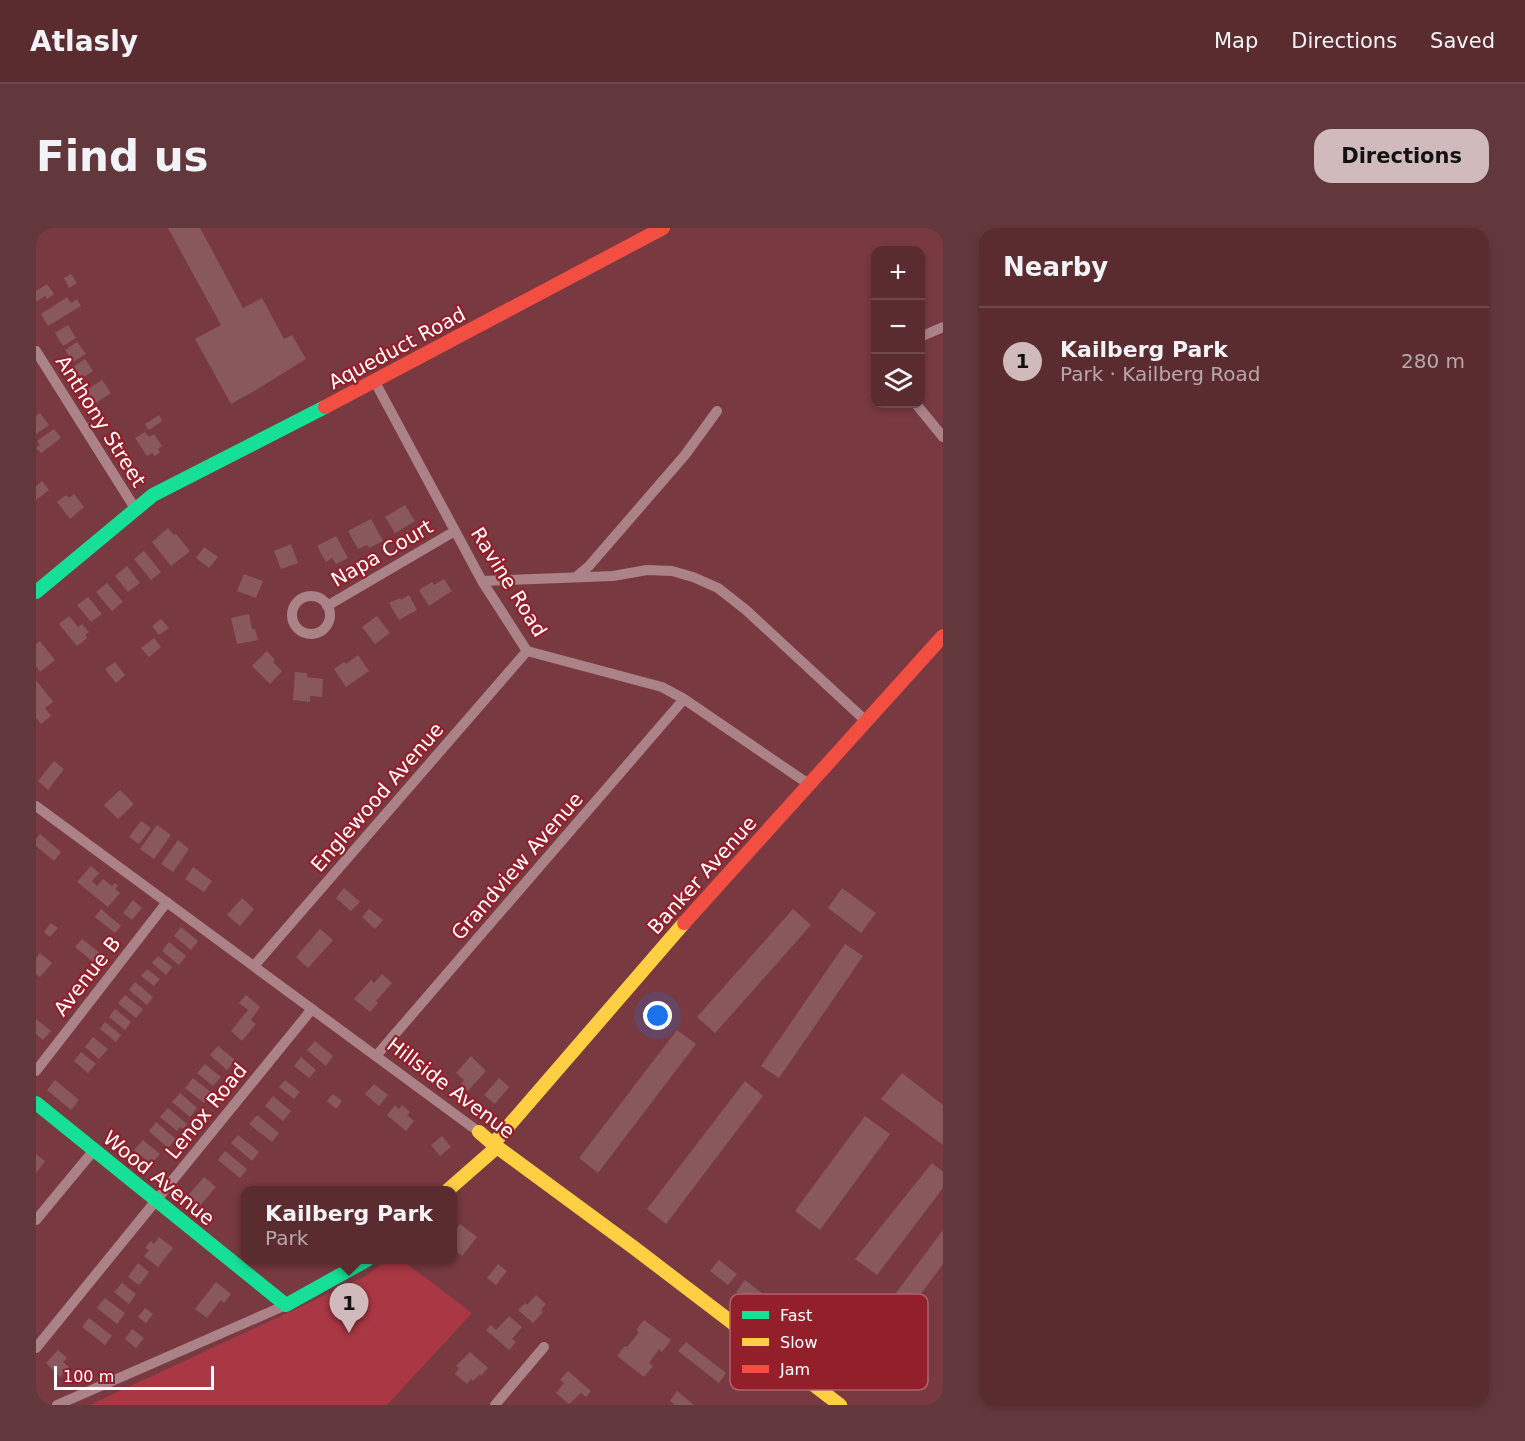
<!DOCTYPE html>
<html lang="en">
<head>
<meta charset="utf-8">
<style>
	:root { --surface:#5a2c30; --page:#63383c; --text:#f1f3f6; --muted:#b8a7ab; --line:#6f484c; --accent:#d0babc }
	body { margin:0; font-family:"DejaVu Sans",sans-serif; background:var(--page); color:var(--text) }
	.controls { position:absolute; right:18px; top:18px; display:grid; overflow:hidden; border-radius:12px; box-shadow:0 3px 9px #0003 }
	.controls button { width:54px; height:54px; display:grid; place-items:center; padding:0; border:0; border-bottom:2px solid var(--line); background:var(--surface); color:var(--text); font:30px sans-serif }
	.scale { position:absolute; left:18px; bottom:15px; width:160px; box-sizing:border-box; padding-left:6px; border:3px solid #fff; border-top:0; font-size:16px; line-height:21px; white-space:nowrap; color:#fff; -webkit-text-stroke:4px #931f2b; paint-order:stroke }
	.you { position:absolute; left:622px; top:788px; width:21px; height:21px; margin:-15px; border:4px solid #fff; border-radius:50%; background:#1a73e8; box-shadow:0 0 0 9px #1a73e833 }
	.badge { display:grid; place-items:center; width:39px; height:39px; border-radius:50%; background:var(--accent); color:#111; font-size:20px; font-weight:700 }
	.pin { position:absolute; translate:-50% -50px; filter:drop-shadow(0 2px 3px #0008) }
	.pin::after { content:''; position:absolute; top:32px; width:21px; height:18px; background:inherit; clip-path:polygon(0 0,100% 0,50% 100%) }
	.popup { position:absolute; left:205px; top:958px; width:216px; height:78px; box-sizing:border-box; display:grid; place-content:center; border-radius:12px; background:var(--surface); filter:drop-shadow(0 2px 4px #0005); font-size:20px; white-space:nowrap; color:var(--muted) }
	.popup b { font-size:22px; color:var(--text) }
	.popup::after { content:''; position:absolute; left:50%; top:100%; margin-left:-12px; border:12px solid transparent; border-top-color:var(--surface) }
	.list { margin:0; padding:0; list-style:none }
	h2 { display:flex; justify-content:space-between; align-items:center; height:78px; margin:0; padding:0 24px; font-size:26px }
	h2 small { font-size:20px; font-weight:400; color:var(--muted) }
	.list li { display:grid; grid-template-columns:39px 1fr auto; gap:18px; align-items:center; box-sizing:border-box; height:108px; padding:0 24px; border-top:2px solid var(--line) }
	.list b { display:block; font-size:22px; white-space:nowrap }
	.list p { margin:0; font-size:20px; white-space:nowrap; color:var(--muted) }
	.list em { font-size:20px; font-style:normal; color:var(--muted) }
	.icon { flex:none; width:33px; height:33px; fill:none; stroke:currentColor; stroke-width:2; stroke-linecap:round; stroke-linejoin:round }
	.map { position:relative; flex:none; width:907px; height:1177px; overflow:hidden; border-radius:18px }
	header { display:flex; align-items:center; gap:36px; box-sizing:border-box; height:84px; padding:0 30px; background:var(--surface); border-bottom:2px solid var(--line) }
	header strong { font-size:28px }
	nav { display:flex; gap:33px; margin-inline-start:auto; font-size:21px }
	.intro { display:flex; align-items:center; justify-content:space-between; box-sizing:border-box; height:144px; padding:0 36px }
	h1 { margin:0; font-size:42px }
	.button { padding:15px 27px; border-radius:18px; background:var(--accent); color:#111; font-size:21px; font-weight:700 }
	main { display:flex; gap:36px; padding:0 36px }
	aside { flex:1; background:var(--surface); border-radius:18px; box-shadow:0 3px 9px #0003 }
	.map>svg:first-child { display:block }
</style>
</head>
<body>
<header>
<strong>Atlasly</strong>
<nav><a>Map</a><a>Directions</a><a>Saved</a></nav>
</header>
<div class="intro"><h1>Find us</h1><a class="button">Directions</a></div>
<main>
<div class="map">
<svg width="907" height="1177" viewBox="0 0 907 1177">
	<rect width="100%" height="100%" fill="#783a40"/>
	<path fill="#a93744" d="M352,1032H366L436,1085L351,1177H54L328,1049Z"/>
	<path fill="#89585d" d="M132,0H164L207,80L226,70L248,111L256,107L270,131L220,162L195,176L159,111L185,97Z
		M35,46L41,55L33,60L28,50Z
		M11,56L18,66L11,71L9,68L0,74V63Z
		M31,69L35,75L41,71L45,78L12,98L5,86Z
		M32,97L40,110L27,118L19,105Z
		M41,114L50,126L37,134L29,122Z
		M49,131L57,143L45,151L37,139Z
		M66,152L75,165L58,176L49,163Z
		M4,185L13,197L0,206V188Z
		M123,187L126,193L113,202L109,196Z
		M18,201L25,210L5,225L0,220L4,217L1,213Z
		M109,204L113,209L118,206L126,218L122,221L124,224L119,228L116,225L111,228L99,210Z
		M6,253L13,262L0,272V258Z
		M38,266L48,279L34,291L21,274L30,267L33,270Z
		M369,277L379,293L359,305L349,289Z
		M335,291L347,313L333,320L331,317L322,321L312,303Z
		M132,300L138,307L140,306L154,323L135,338L116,314Z
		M300,308L312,330L300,336L296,330L290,334L281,318Z
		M255,316L262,335L245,341L238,323Z
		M168,319L182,329L173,340L160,330Z
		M108,323L125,344L115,352L98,331Z
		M91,338L104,355L92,364L79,348Z
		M208,346L227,353L220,370L201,363Z
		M408,351L416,363L393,378L383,362L396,354L398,357Z
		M71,355L87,374L76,383L60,364Z
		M373,367L381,382L363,392L353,375L364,370L365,372Z
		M52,369L66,386L55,394L41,377Z
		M213,386L216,401H219L222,412L201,416L195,390Z
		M33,388L42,399L46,396L53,404L49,407L51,410L41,418L23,396Z
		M341,388L354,405L339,416L326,399Z
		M125,391L133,400L123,407L116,398Z
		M118,410L125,419L113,429L105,420Z
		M4,413L19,432L4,444L0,438V416Z
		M231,423L239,432L237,434L246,443L234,456L216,438Z
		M322,427L333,443L310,459L298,441L308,434L310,436Z
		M79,434L89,447L80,455L69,441Z
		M259,444L271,445V449L287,451L286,469L274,468V474L257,472Z
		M0,452L17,474L9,480L15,488L5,496L0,490Z
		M18,533L28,541L12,562L2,553Z
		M84,562L98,576L82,591L68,577Z
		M105,593L115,600L103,616L93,609Z
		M121,597L135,607L118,631L104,621Z
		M4,606L25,624L18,633L0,618V611Z
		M142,612L153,621L137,644L125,636Z
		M55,638L63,645L56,653L61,658L67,651L76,658L79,655L82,658L79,661L84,665L72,679L41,654Z
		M157,639L176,653L168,664L149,651Z
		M308,660L324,674L315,683L300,670Z
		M806,660L840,685L825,705L792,680Z
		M206,670L218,681L204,698L191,687Z
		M97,672L106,680L96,692L87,685Z
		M65,681L85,698L79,705L59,689Z
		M333,681L347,692L339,701L326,689Z
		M757,681L775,697L679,805L661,789Z
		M15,695L22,700L14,709L8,704Z
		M145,699L162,713L155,722L138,708Z
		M284,701L297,712L272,740L260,729Z
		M46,711L64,725L57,734L39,719Z
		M133,714L150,728L143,737L126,723Z
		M809,716L827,728L743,850L725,838Z
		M4,725L16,735L4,749L0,746V730Z
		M122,728L136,739L130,747L116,735Z
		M111,741L124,751L118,758L105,748Z
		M346,746L356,755L340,773L342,775L334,784L318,771L335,752L338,755Z
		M99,754L117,769L111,777L93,762Z
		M89,767L107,781L100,790L82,775Z
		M210,767L224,779L215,792L220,796L206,813L195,803L212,782L203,775Z
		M79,781L95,794L89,802L73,789Z
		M0,791L15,803L7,812L0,806Z
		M69,794L85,807L80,814L64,801Z
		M641,802L660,816L562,945L543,930Z
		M57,809L72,821L63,831L49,819Z
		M279,813L297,828L290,838L271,822Z
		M182,818L199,832L191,842L174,827Z
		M45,824L60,836L52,845L38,833Z
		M435,828L450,843L432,863L425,856L428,852L420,845Z
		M265,829L280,842L273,850L258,838Z
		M169,836L185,849L177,858L161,845Z
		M866,845L907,877V917L845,871Z
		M157,850L176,865L168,875L149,860Z
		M463,850L473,859L459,876L448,867Z
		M19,852L43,872L35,882L11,862Z
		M249,852L264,864L258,871L243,859Z
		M709,853L727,868L630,996L611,981Z
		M338,856L352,867L343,878L329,866Z
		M144,865L161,880L154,889L136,874Z
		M297,866L306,873L300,881L291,873Z
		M237,868L255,883L247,893L229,878Z
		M359,877L363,881L366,877L374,884L371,887L378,893L370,903L351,887Z
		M132,880L151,896L147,901L144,899L141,903L124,889Z
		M221,887L243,905L236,914L213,896Z
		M829,888L854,906L784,1002L759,983Z
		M120,894L140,911L132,920L113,903Z
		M202,907L223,924L216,933L195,915Z
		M406,908L415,919L404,928L395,917Z
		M107,912L124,926L115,936L98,922Z
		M189,923L211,941L204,950L182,932Z
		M0,926L9,933L0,945Z
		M896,935L907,944V960L841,1047L819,1031Z
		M168,949L180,959L161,981L149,971Z
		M424,996L441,1009L426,1028L416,1020V1006Z
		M907,1002V1036L870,1086L854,1073Z
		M123,1009L137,1020L122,1039L108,1028L113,1022L109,1020L115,1013L118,1016Z
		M683,1032L701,1046L692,1057L674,1043Z
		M102,1035L113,1044L103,1057L92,1049Z
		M462,1036L471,1043L460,1057L451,1050Z
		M709,1052L727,1066L718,1078L700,1064Z
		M180,1054L195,1066L188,1075L185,1072L171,1090L159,1081Z
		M86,1055L100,1066L93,1076L78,1064Z
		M500,1067L510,1076L505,1082L507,1084L497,1095L482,1082L489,1075L491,1077Z
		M69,1070L89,1085L81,1096L61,1080Z
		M109,1080L117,1086L110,1095L102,1089Z
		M473,1088L486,1099L476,1111L480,1114L473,1122L450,1102L455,1097L460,1102Z
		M53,1090L76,1108L69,1117L46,1099Z
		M608,1092L635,1112L626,1124L623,1121L613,1135L617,1138L608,1149L581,1128L589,1118L591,1119L603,1104L600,1102Z
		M96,1101L108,1110L100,1120L89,1111Z
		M650,1114L690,1145L683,1155L642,1123Z
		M22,1122L31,1130L27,1134L33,1139L24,1149L10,1135Z
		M434,1124L452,1140L445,1148L444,1146L437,1153L435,1151L431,1156L419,1146L423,1140L420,1138Z
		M532,1143L555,1163L550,1169L545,1165L533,1176L520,1165L528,1155L524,1152Z
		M641,1163L658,1177H639L634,1173Z"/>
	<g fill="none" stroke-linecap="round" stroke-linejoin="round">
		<path stroke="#ab8287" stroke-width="10" d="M884,109L907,99
			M0,123L100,282
			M339,154L446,353L491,423L626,459L648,471L774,557
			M880,176L907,209
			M540,349L553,338L649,227L681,183
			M446,353L577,348L611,342L636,343L657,349L682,360L710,382L831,494
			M256 387a19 19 0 1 1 38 0a19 19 0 1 1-38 0Z
			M291,378L419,303
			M0,578L443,904
			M218,738L491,423
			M340,828L648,471
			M0,843L131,674
			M0,992L58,922
			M0,1120L276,781
			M21,1177L250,1077
			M459,1177L508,1119"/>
		<path stroke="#16e098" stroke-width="14" d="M0,364L117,267L289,179
			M0,875L250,1077L331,1032"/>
		<path stroke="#ffcf43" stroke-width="14" d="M443,904L457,916L597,1019L804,1177
			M457,916L648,695
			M412,962L461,919"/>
		<path stroke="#f24e42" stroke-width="14" d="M289,179L627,0
			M648,695L907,408"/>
	</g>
	<g text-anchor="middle" stroke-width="4.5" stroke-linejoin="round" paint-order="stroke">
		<g font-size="20" fill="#fff" stroke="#931f2b">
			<text transform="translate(361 120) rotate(-28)" y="7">Aqueduct Road</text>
			<text transform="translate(65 193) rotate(58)" y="7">Anthony Street</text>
			<text transform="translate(346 325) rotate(-30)" y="7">Napa Court</text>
			<text transform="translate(473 354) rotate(58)" y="7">Ravine Road</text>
			<text transform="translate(341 569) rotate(-49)" y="7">Englewood Avenue</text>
			<text transform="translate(481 638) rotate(-49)" y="7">Grandview Avenue</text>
			<text transform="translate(666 647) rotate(-48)" y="7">Banker Avenue</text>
			<text transform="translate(51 748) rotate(-52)" y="7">Avenue B</text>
			<text transform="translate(415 860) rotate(37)" y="7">Hillside Avenue</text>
			<text transform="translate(170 883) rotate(-51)" y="7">Lenox Road</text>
			<text transform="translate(123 950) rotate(39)" y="7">Wood Avenue</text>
		</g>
	</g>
	<rect x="694" y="1066" width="198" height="96" rx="9" fill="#931f2b" stroke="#b3626b" stroke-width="1.5"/>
	<rect x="706" y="1083" width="27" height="8" fill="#16e098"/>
	<rect x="706" y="1110" width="27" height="8" fill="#ffcf43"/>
	<rect x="706" y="1137" width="27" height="8" fill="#f24e42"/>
	<g font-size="16" fill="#fff">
		<text x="744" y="1093">Fast</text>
		<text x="744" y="1120">Slow</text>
		<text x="744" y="1147">Jam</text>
	</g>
</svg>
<div class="controls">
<button>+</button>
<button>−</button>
<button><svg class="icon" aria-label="layers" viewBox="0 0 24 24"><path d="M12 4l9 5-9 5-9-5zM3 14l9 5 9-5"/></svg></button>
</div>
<div class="scale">100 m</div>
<div class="you"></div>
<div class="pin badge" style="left:313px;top:1105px">1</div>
<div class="popup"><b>Kailberg Park</b>Park</div>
</div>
<aside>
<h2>Nearby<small></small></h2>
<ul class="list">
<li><span class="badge">1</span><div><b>Kailberg Park</b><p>Park · Kailberg Road</p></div><em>280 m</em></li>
</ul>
</aside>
</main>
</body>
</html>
